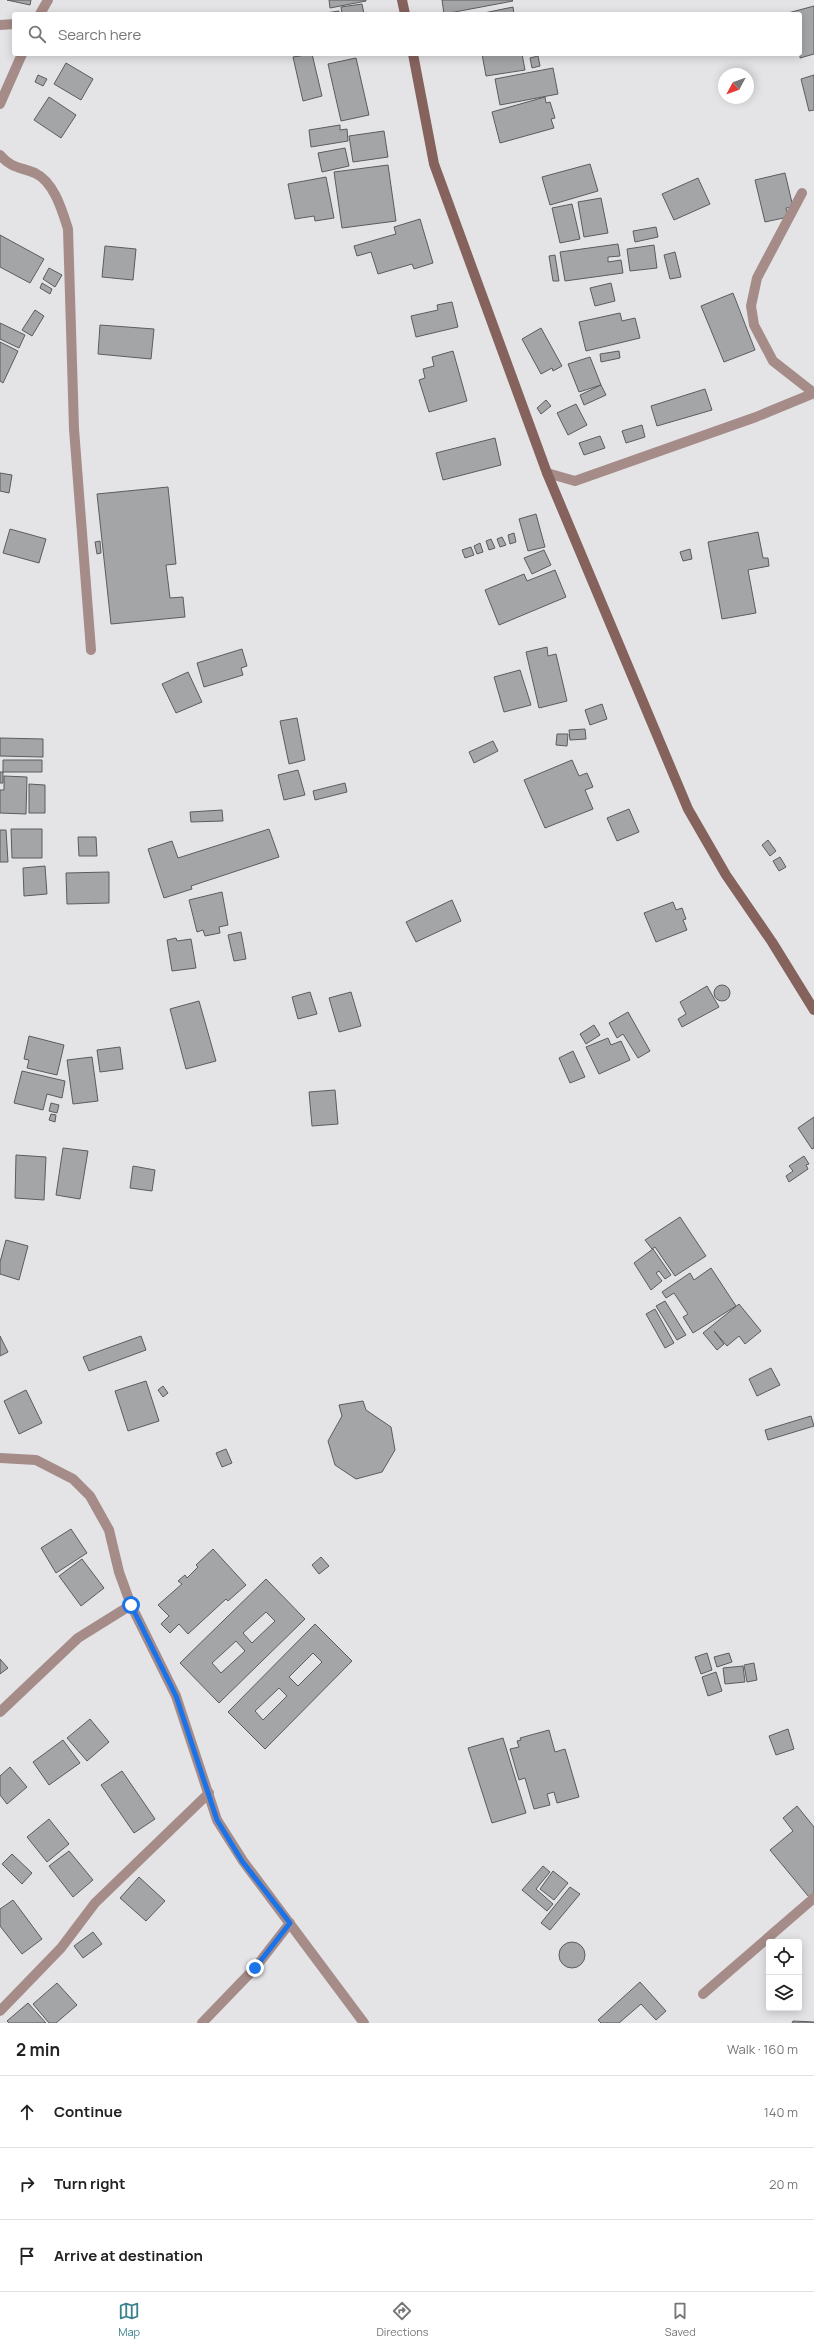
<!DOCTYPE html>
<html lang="en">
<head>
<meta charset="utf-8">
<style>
	:root { --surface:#fff; --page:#f2f2f2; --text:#222; --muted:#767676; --line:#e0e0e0; --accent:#3b818d }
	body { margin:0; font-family:Manrope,sans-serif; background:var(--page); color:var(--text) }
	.controls { position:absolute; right:12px; bottom:12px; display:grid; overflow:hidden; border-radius:4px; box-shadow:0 2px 10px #0003 }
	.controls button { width:36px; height:36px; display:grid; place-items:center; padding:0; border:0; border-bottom:1px solid var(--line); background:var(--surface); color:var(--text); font:20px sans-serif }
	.compass { position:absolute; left:718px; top:68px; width:36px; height:36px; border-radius:50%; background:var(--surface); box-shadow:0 2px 10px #0003; rotate:229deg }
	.stop { position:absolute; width:12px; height:12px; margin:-9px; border:3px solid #1a73e8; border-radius:50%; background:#fff }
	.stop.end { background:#1a73e8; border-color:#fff; box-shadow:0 1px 4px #0008 }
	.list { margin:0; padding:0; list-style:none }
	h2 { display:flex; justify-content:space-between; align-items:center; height:52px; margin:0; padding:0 16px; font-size:17px }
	h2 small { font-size:13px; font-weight:400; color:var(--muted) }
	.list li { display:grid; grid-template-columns:26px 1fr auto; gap:12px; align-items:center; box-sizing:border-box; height:72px; padding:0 16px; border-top:1px solid var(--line) }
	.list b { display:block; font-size:15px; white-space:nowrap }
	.list em { font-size:13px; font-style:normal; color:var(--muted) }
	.icon { flex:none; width:22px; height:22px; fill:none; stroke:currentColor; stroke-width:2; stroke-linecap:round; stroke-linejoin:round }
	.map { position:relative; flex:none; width:814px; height:2023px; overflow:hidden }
	.search { position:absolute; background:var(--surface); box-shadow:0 2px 10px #0003; left:12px; right:12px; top:12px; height:44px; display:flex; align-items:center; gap:10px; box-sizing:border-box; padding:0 14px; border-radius:4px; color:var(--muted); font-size:15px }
	.sheet { height:268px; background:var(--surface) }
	nav { display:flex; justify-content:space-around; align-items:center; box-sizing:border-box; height:56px; border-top:1px solid var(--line); background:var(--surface); font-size:11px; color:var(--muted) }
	nav a { display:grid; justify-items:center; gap:2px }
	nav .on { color:var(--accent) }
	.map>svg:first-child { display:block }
</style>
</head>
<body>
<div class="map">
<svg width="814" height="2023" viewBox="0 0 814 2023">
	<rect width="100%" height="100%" fill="#e4e4e7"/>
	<path fill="#a4a5a7" stroke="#5b5c5e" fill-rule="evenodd" d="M7,0H31L30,5Z
		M329,0H366V1L330,8Z
		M442,0H512L513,1L444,14Z
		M362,4L364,14H342L341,7Z
		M814,6V54L800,58V14L788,13Z
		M513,7L514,14H479Z
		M339,11V14H319Z
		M312,54L322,96L303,101L293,57Z
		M482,54H522L525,70L486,76Z
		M538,56L540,66L532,68L530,58Z
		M356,58L369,115L341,121L328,64Z
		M66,63L93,79L81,100L54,84Z
		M553,68L558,94L500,105L495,79Z
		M38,75L47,79L43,86L35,82Z
		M814,75V110L809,111L801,79Z
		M49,97L76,115L61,138L34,120Z
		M545,97L546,103L550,102L555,118L551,119L554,128L500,143L492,112Z
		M340,125V130L347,129L348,141L311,147L309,130Z
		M384,131L388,157L353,162L349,136Z
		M345,148L349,166L322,172L318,153Z
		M590,164L598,191L550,205L542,177Z
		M388,165L396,221L342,228L334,172Z
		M785,173L793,207L786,208L788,217L765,222L755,180Z
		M326,177L334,218L315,221L314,216L295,219L288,184Z
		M698,178L710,204L674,220L662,194Z
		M601,198L608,233L584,237L578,202Z
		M572,204L580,239L560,243L552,208Z
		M420,219L433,263L414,269L412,264L378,274L371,252L357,256L354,246L396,234L394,227Z
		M656,227L658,237L635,242L633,231Z
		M0,235L44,259L30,283L0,267Z
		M618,244L620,256L608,257V262L621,260L623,273L565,281L560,252Z
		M654,245L657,268L630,271L627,249Z
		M105,246L136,249L133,280L102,277Z
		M675,252L681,277L670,279L664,255Z
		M555,255L559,281H553L549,256Z
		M49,268L62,275L55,287L43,279Z
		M42,283L52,289L50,294L40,288Z
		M611,283L615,301L595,306L590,288Z
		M733,293L755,350L724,362L701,306Z
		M452,302L458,327L416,337L411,316L438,310L437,305Z
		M35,310L44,316L32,336L22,330Z
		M620,313L622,321L635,318L640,338L586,351L579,322Z
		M0,323L25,335L19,348L0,339Z
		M100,325L154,329L151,359L98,354Z
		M541,328L562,366L553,371L552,368L541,374L522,339Z
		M0,342L18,351L3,383L0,381Z
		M453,351L467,401L429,412L419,380L425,378L423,369L434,366L432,357Z
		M619,351L620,358L601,362L600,354Z
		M590,357L601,385L579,392L568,364Z
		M601,385L606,395L584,405L580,395Z
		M705,389L712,410L657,426L651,406Z
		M546,400L551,406L541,414L537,408Z
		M576,404L587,425L568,435L557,413Z
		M642,425L645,437L626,443L622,431Z
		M600,436L605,448L584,455L579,443Z
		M495,438L501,465L443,480L436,453Z
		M0,473L12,475L9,493L0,491Z
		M168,487L176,564L166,565L170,598L183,597L185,617L111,624L97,494Z
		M536,514L545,547L528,551L519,519Z
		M10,529L46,539L39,563L3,553Z
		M758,532L763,558H768L769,566L748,570L756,613L722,619L708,542Z
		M514,533L516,542L510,544L508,535Z
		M502,537L506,545L500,547L497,539Z
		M491,539L495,548L489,550L486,541Z
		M100,541L101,553L97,554L95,542Z
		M480,543L483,552L477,554L474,546Z
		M471,547L474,555L465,558L462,550Z
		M690,549L692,559L683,561L680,552Z
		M544,550L551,565L532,574L524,558Z
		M555,570L566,597L499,625L485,590L524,574L527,581Z
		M547,647L548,656L556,654L567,701L539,708L526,652Z
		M242,649L247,666L241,668L243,675L204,687L197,663Z
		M520,670L531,705L504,712L494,677Z
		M188,672L202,702L176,713L162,684Z
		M602,704L607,719L590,725L585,710Z
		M297,718L305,760L289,764L280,721Z
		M585,729L586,739L570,740L569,730Z
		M557,734H568L567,746L556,745Z
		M0,738L43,739V757L0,756Z
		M493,741L498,751L474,763L469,752Z
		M3,760H42V772H3Z
		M572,760L579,776L587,773L593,787L585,790L593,809L545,828L524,780Z
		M298,770L305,795L284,800L278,775Z
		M0,772H3V783H0Z
		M4,776L27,777L26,814L0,813V790H4Z
		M345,783L347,792L315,800L313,791Z
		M29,784L45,785V813H29Z
		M629,809L639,832L617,841L607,818Z
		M222,810L223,821L191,822L190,812Z
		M11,829H42V858H12Z
		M269,829L279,857L191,886L192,889L164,898L148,849L172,841L178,858Z
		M0,830H6L8,862H0Z
		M78,837H96L97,856H79Z
		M768,840L776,851L770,856L762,845Z
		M780,857L786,867L779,871L773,861Z
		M45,866L47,894L24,896L23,868Z
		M109,872V903L67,904L66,873Z
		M222,892L228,925L219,927L220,933L205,936L203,930L197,932L189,900Z
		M452,900L461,921L416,942L406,922Z
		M673,902L676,910L682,908L686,919L683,920L687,930L656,942L644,913Z
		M241,932L246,959L234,961L228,935Z
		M176,938L177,941L191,939L196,968L172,971L167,940Z
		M714 993a8 8 0 1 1 16 0a8 8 0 1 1-16 0Z
		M707,986L719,1007L682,1027L678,1019L686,1014L680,1002Z
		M310,992L317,1014L298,1019L292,997Z
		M351,992L361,1026L339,1032L329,998Z
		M199,1001L216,1061L186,1069L170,1009Z
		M628,1012L650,1051L638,1058L623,1034L617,1038L609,1023Z
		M594,1025L600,1035L586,1044L580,1034Z
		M29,1036L64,1045L57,1075L27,1068L29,1060L24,1059Z
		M608,1038L611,1045L621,1041L630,1060L599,1074L586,1047Z
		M120,1047L123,1069L100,1072L97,1050Z
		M573,1051L585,1077L570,1083L559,1058Z
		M92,1057L98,1101L73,1104L67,1060Z
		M22,1071L65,1081L62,1098L47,1094L43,1110L14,1103Z
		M335,1090L338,1124L312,1126L309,1092Z
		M51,1103L59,1105L57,1113L49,1111Z
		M51,1114L56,1115L55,1122L49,1120Z
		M814,1117V1148L812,1149L798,1128Z
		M63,1148L88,1151L80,1199L56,1195Z
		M16,1155L46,1157L44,1200L15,1198Z
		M804,1156L809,1164L806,1165L808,1169L789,1182L786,1176L793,1171L789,1166Z
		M133,1166L155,1170L152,1191L130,1188Z
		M680,1217L706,1256L675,1276L655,1247L652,1249L645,1240Z
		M6,1240L28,1246L19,1280L0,1274V1262Z
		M653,1249L671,1275L665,1279L659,1271L656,1273L662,1281L651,1290L634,1263Z
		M711,1268L736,1306L693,1333L683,1317L688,1314L674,1293L666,1298L662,1292L690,1273L694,1280Z
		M665,1301L686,1335L677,1340L656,1306Z
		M739,1304L761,1331L745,1344L739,1336L727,1346L714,1331L724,1344L717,1350L703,1333Z
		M655,1309L674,1343L665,1348L646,1314Z
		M0,1336L8,1352L0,1356Z
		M141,1336L146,1350L89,1371L83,1357Z
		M771,1368L780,1385L757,1396L749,1379Z
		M146,1381L159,1421L128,1431L115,1391Z
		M163,1386L168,1393L163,1397L158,1390Z
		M26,1390L42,1423L19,1434L4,1401Z
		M363,1401L366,1410L391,1427L395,1450L382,1472L356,1479L335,1465L328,1441L342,1416L339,1405Z
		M811,1416L814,1426L768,1440L765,1430Z
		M226,1449L232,1463L222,1467L216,1453Z
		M71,1529L87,1553L56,1573L41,1548Z
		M213,1549L246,1585L228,1601L226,1599L188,1634L179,1624L170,1633L161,1624L169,1616L158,1605L182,1584L178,1581L185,1575L187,1578L198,1567L196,1565Z
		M321,1557L329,1566L319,1574L312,1565Z
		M82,1559L104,1588L81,1606L59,1576Z
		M266,1579L305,1619L219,1703L180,1663ZM266,1612L275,1621L252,1643L243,1633ZM236,1641L245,1651L221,1673L212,1663Z
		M315,1624L352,1661L265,1749L228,1712ZM313,1653L322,1662L298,1686L289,1677ZM279,1688L287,1696L263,1720L255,1711Z
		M707,1653L712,1670L701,1674L695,1657Z
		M729,1653L732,1662L717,1667L714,1657Z
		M0,1659L8,1668L0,1674Z
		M754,1663L757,1680L747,1682L744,1665Z
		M743,1666L745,1682L725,1684L723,1668Z
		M716,1672L722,1691L708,1696L702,1677Z
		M90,1719L109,1742L87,1761L67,1738Z
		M788,1729L794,1749L776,1755L769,1736Z
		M549,1730L555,1752L565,1749L579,1797L557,1803L554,1792L547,1794L550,1805L534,1809L525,1778L519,1780L510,1749L519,1747L517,1741L521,1740L520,1738Z
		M503,1738L526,1813L492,1823L468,1748Z
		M63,1740L80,1763L49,1785L33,1762Z
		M10,1767L27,1787L7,1804L0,1795V1776Z
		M122,1771L155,1819L134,1833L101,1785Z
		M797,1806L814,1827V1893L809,1897L770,1850L793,1831L783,1818Z
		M49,1819L69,1844L47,1862L27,1837Z
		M69,1851L93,1880L73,1897L49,1866Z
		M12,1854L32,1873L22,1884L2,1864Z
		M543,1866L550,1872L536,1889L553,1904L547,1911L522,1890Z
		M553,1871L568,1883L554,1900L540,1889Z
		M139,1877L165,1901L146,1921L120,1898Z
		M570,1887L580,1894L550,1930L541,1923Z
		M13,1900L42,1939L22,1954L0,1926V1909Z
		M93,1932L102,1944L83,1958L74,1946Z
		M559 1955a13 13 0 1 1 26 0a13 13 0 1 1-26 0Z
		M640,1982L666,2011L656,2020L641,2004L619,2023H601L598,2020Z
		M57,1983L77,2005L56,2023H49L33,2004Z
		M28,2003L46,2023H9L7,2021Z
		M793,2021L814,2022V2023H792Z"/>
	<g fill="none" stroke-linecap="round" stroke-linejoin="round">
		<path stroke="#a68c88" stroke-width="10" d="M40,14L48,0
			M0,25L14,24
			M0,104L22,54
			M0,155C11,168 20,167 35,173C54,182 62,210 68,229L74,429L91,650
			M802,193L757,278L751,306L754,325L773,361L814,393
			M547,473L575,481L756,417L814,393
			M0,1458L36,1460L73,1479L90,1496L109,1530L119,1572L131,1605L176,1696L217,1820L243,1861L364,2023
			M0,1712L78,1638L131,1605
			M703,1994L814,1898
			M0,2011L61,1948L95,1903L209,1793
			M202,2023L255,1968L290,1923"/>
		<path stroke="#86625d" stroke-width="10" d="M402,0L405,14
			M413,54L434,164L547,473L688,809L726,875L772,942L814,1010"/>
	</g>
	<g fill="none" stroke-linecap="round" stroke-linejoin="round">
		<path stroke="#1a73e8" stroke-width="5" d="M131,1605L176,1696L217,1820L242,1861L290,1923L255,1968"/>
	</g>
</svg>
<div class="controls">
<button><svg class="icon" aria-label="locate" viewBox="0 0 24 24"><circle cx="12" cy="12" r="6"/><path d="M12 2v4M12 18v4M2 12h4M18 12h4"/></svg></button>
<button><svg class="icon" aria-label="layers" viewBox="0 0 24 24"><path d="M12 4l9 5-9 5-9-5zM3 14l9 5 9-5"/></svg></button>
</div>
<svg class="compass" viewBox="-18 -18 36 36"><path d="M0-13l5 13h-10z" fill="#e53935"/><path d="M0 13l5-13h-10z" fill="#767676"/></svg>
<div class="stop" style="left:131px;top:1605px"></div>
<div class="stop end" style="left:255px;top:1968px"></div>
<div class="search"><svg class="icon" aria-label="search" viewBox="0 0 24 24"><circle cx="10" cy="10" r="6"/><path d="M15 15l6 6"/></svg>Search here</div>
</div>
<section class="sheet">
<h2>2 min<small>Walk · 160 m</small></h2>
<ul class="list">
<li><svg class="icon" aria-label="ahead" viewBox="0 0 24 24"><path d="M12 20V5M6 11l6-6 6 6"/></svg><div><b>Continue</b></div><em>140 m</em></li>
<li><svg class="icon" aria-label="right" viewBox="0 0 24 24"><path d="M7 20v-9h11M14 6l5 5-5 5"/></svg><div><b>Turn right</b></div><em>20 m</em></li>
<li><svg class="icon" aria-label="arrive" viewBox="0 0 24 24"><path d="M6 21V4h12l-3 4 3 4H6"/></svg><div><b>Arrive at destination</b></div></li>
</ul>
</section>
<nav>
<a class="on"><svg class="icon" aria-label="map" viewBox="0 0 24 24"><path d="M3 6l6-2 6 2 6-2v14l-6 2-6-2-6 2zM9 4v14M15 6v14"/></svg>Map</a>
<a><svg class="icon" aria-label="directions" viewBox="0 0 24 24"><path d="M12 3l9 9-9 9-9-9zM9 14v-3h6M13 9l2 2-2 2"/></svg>Directions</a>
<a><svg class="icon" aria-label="saved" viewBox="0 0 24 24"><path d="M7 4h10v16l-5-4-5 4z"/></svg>Saved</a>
</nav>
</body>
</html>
